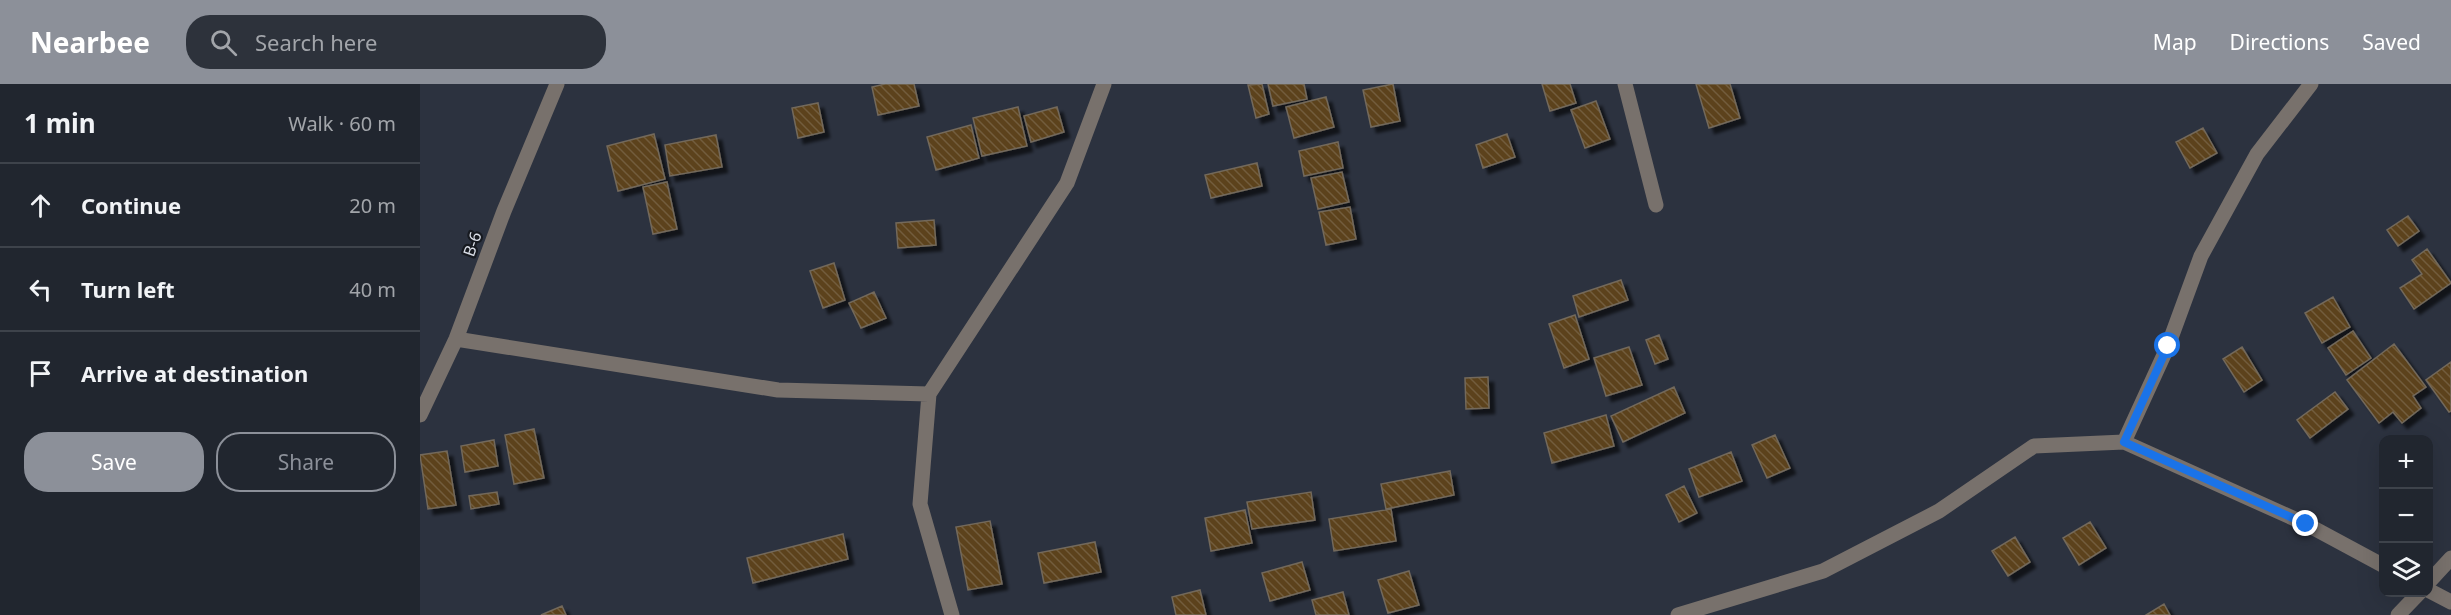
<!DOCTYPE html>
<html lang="en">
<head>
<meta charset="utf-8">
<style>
	:root { --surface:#21262f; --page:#2d323b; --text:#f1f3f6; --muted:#a2a5aa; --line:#3e434b; --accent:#8c9099 }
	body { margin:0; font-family:"Noto Sans",sans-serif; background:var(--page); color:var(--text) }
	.controls { position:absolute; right:18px; bottom:18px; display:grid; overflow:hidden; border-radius:12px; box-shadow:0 6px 24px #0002 }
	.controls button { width:54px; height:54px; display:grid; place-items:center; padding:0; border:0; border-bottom:2px solid var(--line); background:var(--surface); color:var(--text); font:30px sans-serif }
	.stop { position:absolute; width:18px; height:18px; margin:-14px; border:4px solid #1a73e8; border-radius:50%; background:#fff }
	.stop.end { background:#1a73e8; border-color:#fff; box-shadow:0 2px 6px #0008 }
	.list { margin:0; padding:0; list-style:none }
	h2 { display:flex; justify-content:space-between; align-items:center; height:78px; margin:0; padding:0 24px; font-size:26px }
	h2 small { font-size:20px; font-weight:400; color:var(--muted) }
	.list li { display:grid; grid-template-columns:39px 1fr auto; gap:18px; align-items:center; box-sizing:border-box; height:84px; padding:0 24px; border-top:2px solid var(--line) }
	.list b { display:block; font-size:22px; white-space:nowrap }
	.list em { font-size:20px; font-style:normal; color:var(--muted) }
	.actions { display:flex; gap:12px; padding:18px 24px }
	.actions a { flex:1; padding:14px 0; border:2px solid var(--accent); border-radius:24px; text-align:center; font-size:21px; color:var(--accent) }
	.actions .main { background:var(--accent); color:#fff }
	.icon { flex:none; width:33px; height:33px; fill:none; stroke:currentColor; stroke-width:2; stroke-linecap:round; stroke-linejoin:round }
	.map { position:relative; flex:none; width:2031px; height:531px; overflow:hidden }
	header { display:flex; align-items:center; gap:36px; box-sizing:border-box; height:84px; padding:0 30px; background:var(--accent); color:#fff }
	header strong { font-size:28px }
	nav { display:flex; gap:33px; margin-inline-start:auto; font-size:21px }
	.search { width:420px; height:54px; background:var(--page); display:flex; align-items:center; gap:15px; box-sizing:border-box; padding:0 21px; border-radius:24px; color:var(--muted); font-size:22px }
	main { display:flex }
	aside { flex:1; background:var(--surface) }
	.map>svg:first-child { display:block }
</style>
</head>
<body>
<header>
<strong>Nearbee</strong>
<div class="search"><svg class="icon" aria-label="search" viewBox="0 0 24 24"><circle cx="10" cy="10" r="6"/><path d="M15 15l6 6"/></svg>Search here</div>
<nav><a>Map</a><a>Directions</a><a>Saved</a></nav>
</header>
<main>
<aside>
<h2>1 min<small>Walk · 60 m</small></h2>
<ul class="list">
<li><svg class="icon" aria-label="ahead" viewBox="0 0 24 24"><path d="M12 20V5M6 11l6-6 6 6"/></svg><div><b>Continue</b></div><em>20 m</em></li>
<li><svg class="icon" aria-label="left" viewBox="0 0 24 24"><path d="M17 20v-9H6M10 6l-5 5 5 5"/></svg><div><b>Turn left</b></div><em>40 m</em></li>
<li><svg class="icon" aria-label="arrive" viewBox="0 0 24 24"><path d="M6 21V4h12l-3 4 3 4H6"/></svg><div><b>Arrive at destination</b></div></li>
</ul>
<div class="actions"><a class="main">Save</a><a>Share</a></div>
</aside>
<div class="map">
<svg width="2031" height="531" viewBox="0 0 2031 531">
	<defs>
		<pattern id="building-back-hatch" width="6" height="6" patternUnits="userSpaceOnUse" patternTransform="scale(1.5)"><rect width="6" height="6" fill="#5b421b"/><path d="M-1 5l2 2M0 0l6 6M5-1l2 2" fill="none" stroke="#725d3c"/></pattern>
		<filter id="shadow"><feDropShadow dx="5.5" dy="5.5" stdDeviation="1.5" flood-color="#0009"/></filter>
	</defs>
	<rect width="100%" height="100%" fill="#2c323f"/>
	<path fill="url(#building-back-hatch)" stroke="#73695b" stroke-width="1.5" filter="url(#shadow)" d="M465,0H494L499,22L458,31L452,3Z
		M842,0L849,30L836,34L828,1Z
		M848,0H884L887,15L853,22Z
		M973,0L980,37L951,43L943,6Z
		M1122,0H1150L1156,19L1130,27Z
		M1276,0H1310L1320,34L1289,44Z
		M906,13L914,43L874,54L866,23Z
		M1176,17L1190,55L1165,64L1151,26Z
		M398,19L404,48L378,54L372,24Z
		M598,23L607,62L562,72L553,34Z
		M637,23L644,48L611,58L604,32Z
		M551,41L559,74L516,86L507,53Z
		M1783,44L1797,69L1770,84L1756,58Z
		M234,50L245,95L198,107L187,62Z
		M1087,50L1095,73L1063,84L1056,61Z
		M296,51L302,83L250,92L245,61Z
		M918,58L923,84L884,92L879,67Z
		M837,79L842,102L791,114L785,91Z
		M922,88L929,118L898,125L891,94Z
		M247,98L257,145L233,150L223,103Z
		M930,123L936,155L906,161L899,128Z
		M1988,132L1999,147L1978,162L1967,146Z
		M514,136L516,161L478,164L476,139Z
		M2007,165L2031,199L1994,225L1980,204L2002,190L1992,176Z
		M414,179L425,216L403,224L390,187Z
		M1201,196L1208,216L1159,233L1153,212Z
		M454,208L466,234L441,244L429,219Z
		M1913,213L1930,243L1902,259L1885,229Z
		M1155,231L1169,275L1144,284L1129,240Z
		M1933,247L1951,274L1926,291L1908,264Z
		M1239,251L1248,275L1235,280L1226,256Z
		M1974,260L2006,303L1993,312L2001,324L1982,339L1973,328L1959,339L1927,296Z
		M1209,263L1222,301L1186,312L1174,274Z
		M1822,263L1842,296L1824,308L1803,275Z
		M2031,278V327L2029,328L2006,296Z
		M1068,293L1069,324L1046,325L1045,294Z
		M1254,303L1265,329L1203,358L1191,332Z
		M1915,308L1928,325L1890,354L1877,336Z
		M1186,331L1194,362L1132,379L1124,349Z
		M114,345L124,394L94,400L85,351Z
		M1355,351L1370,384L1347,394L1332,361Z
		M74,356L78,382L45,388L41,362Z
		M27,367L36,421L8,425L0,371Z
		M1311,368L1322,397L1279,413L1269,385Z
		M1030,387L1034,411L966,425L961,400Z
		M1264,402L1277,429L1259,438L1246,411Z
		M77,408L79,420L51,425L49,412Z
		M891,408L895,436L832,445L827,418Z
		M971,425L976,457L914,467L909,435Z
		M825,426L832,459L791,467L785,434Z
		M570,437L582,500L548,506L536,443Z
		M1670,438L1686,464L1659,481L1643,454Z
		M423,450L428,475L333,499L327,474Z
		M1595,453L1610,478L1588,492L1572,467Z
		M675,458L681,488L624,499L618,469Z
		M882,478L890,506L850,517L842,489Z
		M989,487L999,521L968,529L958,496Z
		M780,506L786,531H756L752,513Z
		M923,508L929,531H896L892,516Z
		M1744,520L1750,531H1726Z
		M142,522L146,531H121Z"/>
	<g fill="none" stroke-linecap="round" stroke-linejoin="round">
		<path stroke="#78716c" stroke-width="15" d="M1205,0L1236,121
			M36,255L358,306L509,310
			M0,331L36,255L84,127L137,0
			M1704,358L1748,262L1781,172L1837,70L1891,0
			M2008,499L2031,474
			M2008,506L2031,518
			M532,531L500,420L509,310L647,99L684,0
			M1258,531L1403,487L1519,427L1614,362L1704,358L1886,440L1964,482
			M1978,531L2000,508"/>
	</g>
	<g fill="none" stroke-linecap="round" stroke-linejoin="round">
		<path stroke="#1a73e8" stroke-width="8" d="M1748,262L1704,358L1886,440"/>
	</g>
	<g text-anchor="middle" stroke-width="4.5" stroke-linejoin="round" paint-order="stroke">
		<g font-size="16" fill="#dadee7" stroke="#171a20">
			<text transform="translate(52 160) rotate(-70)" y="6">B-6</text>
		</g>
	</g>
</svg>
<div class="controls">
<button>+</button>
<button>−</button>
<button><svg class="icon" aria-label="layers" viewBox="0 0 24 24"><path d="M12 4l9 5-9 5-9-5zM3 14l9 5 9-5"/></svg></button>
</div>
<div class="stop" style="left:1748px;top:262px"></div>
<div class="stop end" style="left:1886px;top:440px"></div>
</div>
</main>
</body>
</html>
